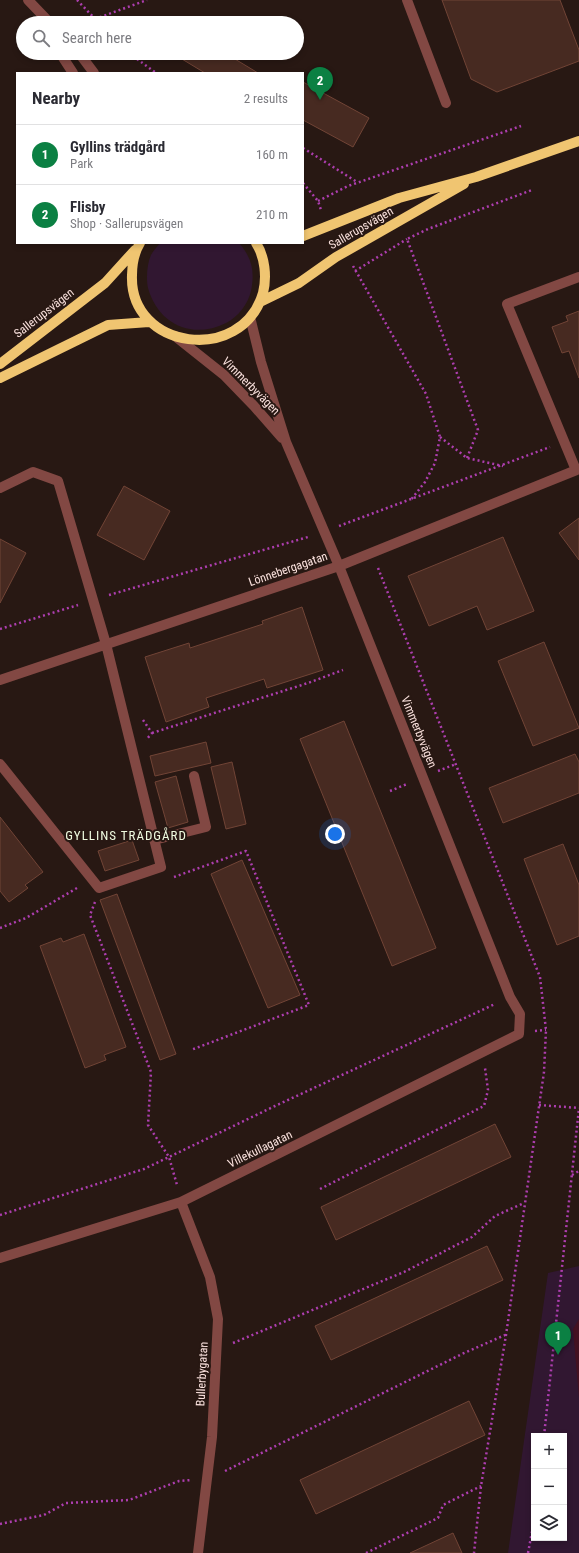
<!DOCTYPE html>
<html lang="en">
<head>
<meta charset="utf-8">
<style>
	:root { --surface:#fff; --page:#f2f2f3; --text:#2b2b33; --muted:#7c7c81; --line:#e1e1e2; --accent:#0b8043 }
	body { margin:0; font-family:"Roboto Condensed",sans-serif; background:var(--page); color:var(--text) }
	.controls { position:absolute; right:12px; bottom:12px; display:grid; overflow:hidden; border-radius:0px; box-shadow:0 2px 6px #0003 }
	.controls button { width:36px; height:36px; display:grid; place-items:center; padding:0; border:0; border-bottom:1px solid var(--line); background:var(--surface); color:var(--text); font:20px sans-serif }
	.you { position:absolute; left:335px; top:834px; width:14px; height:14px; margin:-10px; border:3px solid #fff; border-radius:50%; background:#1a73e8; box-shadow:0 0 0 6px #1a73e833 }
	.badge { display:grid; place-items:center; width:26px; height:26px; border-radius:50%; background:var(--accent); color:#fff; font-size:13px; font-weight:700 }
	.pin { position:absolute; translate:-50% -33px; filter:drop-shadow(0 1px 2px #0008) }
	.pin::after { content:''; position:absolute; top:21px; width:14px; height:12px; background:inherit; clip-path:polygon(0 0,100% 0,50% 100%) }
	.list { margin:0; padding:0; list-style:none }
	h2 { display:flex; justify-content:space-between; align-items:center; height:52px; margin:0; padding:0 16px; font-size:17px }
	h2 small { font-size:13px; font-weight:400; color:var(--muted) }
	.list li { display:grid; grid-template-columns:26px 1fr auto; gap:12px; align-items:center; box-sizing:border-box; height:60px; padding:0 16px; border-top:1px solid var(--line) }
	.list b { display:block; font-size:15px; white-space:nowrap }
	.list p { margin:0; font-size:13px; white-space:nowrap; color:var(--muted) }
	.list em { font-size:13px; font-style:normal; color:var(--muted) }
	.icon { flex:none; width:22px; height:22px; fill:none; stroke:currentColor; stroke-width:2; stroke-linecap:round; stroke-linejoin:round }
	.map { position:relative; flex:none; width:579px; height:1553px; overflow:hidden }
	.search { position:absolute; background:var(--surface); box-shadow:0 2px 6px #0003; left:16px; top:16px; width:288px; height:44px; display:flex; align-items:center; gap:10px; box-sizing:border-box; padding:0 14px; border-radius:22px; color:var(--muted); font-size:15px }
	.panel { position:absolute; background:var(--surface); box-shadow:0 2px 6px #0003; left:16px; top:72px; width:288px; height:172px; border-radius:0px }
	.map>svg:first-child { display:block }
</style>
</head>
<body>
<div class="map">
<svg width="579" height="1553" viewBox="0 0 579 1553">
	<rect width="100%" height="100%" fill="#281813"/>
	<path fill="#311731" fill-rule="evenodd" d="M160,243H239C252,258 255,271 251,291C248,304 238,317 226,323C192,340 158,324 148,288C146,278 147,264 151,255C153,251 157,247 160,243Z
		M579,1266V1553H508L548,1273ZM534,1436H564V1538H534Z"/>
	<path fill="#431121" d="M579,1319V1398L573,1329Z"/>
	<path fill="#472a21" stroke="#714436" d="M442,0H560L579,50V61L497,92L471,79Z
		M172,53H225L258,73H205Z
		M303,82L369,118L353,147L303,120Z
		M579,311V378L569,351L562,353L552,327L568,321L566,316Z
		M124,486L170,511L144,560L97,535Z
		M579,518V560L559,533Z
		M503,537L534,611L487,630L477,606L429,626L408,576Z
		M0,539L26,553L0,603Z
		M302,607L323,670L267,688L264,679L206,698L209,707L166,722L145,657L189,643L190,648L263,624L262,621Z
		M544,642L579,728L533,746L498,661Z
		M344,721L436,948L392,966L300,739Z
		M206,742L211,763L155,776L150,756Z
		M575,754L579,762V793L503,823L489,788Z
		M232,762L246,824L226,829L211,767Z
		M176,776L188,822L168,828L155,782Z
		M0,817L43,872L25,885L28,888L9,902L0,891Z
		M132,840L139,860L105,871L98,851Z
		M563,844L579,885V936L557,945L524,859Z
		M242,860L300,995L268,1008L211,874Z
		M117,894L176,1054L160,1060L100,900Z
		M84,934L126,1047L104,1055L106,1060L85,1068L40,946L61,938L63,942Z
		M495,1124L511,1157L336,1240L321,1207Z
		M487,1246L503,1280L331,1360L315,1326Z
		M469,1401L485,1435L316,1514L300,1480Z
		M453,1533L462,1553H410Z"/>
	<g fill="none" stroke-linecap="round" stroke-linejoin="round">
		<path stroke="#ad3eaf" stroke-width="2.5" stroke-dasharray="2 3" stroke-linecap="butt" d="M77,0L99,23
			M95,19L147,0
			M129,53L156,73
			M303,148L357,182
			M303,183L318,201L321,210
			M318,201L348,186L521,126
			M353,266L426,394L440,437L435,463L425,482L410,501
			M355,271L407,239
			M440,437L467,458L503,466
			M467,458L478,430L407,239L428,229L532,190
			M339,526L550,447
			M378,568L540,977L546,1030L544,1072L506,1335L481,1486L474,1553
			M109,595L308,537
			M0,629L78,605
			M143,720L152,733L146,740
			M152,733L308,683L343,670
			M438,771L456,764
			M390,791L407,784
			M174,877L246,851L309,1005L191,1050
			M95,902L90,915L151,1072L148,1125L169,1157L177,1185
			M0,928L26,918L77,888
			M535,1031L546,1030
			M539,1105L579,1108
			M572,1175L579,1171
			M320,1189L484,1106L488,1090L485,1068
			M0,1215L144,1169L275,1106L495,1004
			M233,1343L404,1272L472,1237L495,1216L524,1203
			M544,1436L579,1108
			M225,1471L462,1354L505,1335
			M0,1524L44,1515L66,1503L129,1500L179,1481L191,1480
			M366,1553L438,1518L443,1505L481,1486
			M528,1553L534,1521"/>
		<path stroke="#824843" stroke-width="10" d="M28,0L50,23
			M407,0L446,103
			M60,53L73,73
			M79,53L94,73
			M175,336L224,375L254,406L282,438
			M576,470L507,304L579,277
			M0,488L33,472L58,481L106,644L161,867L99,888L0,764
			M0,680L339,566L579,469
			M154,840L206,827L194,776
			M181,1202L210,1277L218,1319L212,1437L198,1553
			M0,1258L181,1202L519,1034L520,1014L510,997L339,566L286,442L261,362L250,317"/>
		<path stroke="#f0c571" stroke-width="10" d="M303,236L399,198L476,177L579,141
			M140,243C134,253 132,263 132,275C129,350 242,365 263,293C267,277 265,257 256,243
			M260,302L299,283L336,257L464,184
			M0,364L105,283L135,250
			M0,378L108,325L149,322"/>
	</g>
	<g text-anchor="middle" stroke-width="4" stroke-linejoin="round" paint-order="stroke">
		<g font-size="12" fill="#fbe2de" stroke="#281813">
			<text transform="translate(361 228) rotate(-30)" y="4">Sallerupsvägen</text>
			<text transform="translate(44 313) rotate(-38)" y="4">Sallerupsvägen</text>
			<text transform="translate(251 386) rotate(45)" y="4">Vimmerbyvägen</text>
			<text transform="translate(288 569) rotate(-19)" y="4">Lönnebergagatan</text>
			<text transform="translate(419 732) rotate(68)" y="4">Vimmerbyvägen</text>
			<text transform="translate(260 1149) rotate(-26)" y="4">Villekullagatan</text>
			<text transform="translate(202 1374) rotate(-87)" y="4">Bullerbygatan</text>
		</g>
		<g font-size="13" letter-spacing="1" fill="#f0fce0" stroke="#281813">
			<text x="126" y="840">GYLLINS TRÄDGÅRD</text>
		</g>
	</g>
</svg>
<div class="controls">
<button>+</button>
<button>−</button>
<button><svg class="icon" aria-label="layers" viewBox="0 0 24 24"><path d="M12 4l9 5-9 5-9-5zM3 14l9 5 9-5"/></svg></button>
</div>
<div class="you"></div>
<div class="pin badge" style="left:558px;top:1355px">1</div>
<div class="pin badge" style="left:320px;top:100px">2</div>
<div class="search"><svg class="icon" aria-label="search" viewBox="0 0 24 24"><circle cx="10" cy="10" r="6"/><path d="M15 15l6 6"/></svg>Search here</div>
<section class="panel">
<h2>Nearby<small>2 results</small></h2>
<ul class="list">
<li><span class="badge">1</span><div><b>Gyllins trädgård</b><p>Park</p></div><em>160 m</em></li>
<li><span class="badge">2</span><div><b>Flisby</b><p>Shop · Sallerupsvägen</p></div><em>210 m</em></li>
</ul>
</section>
</div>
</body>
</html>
